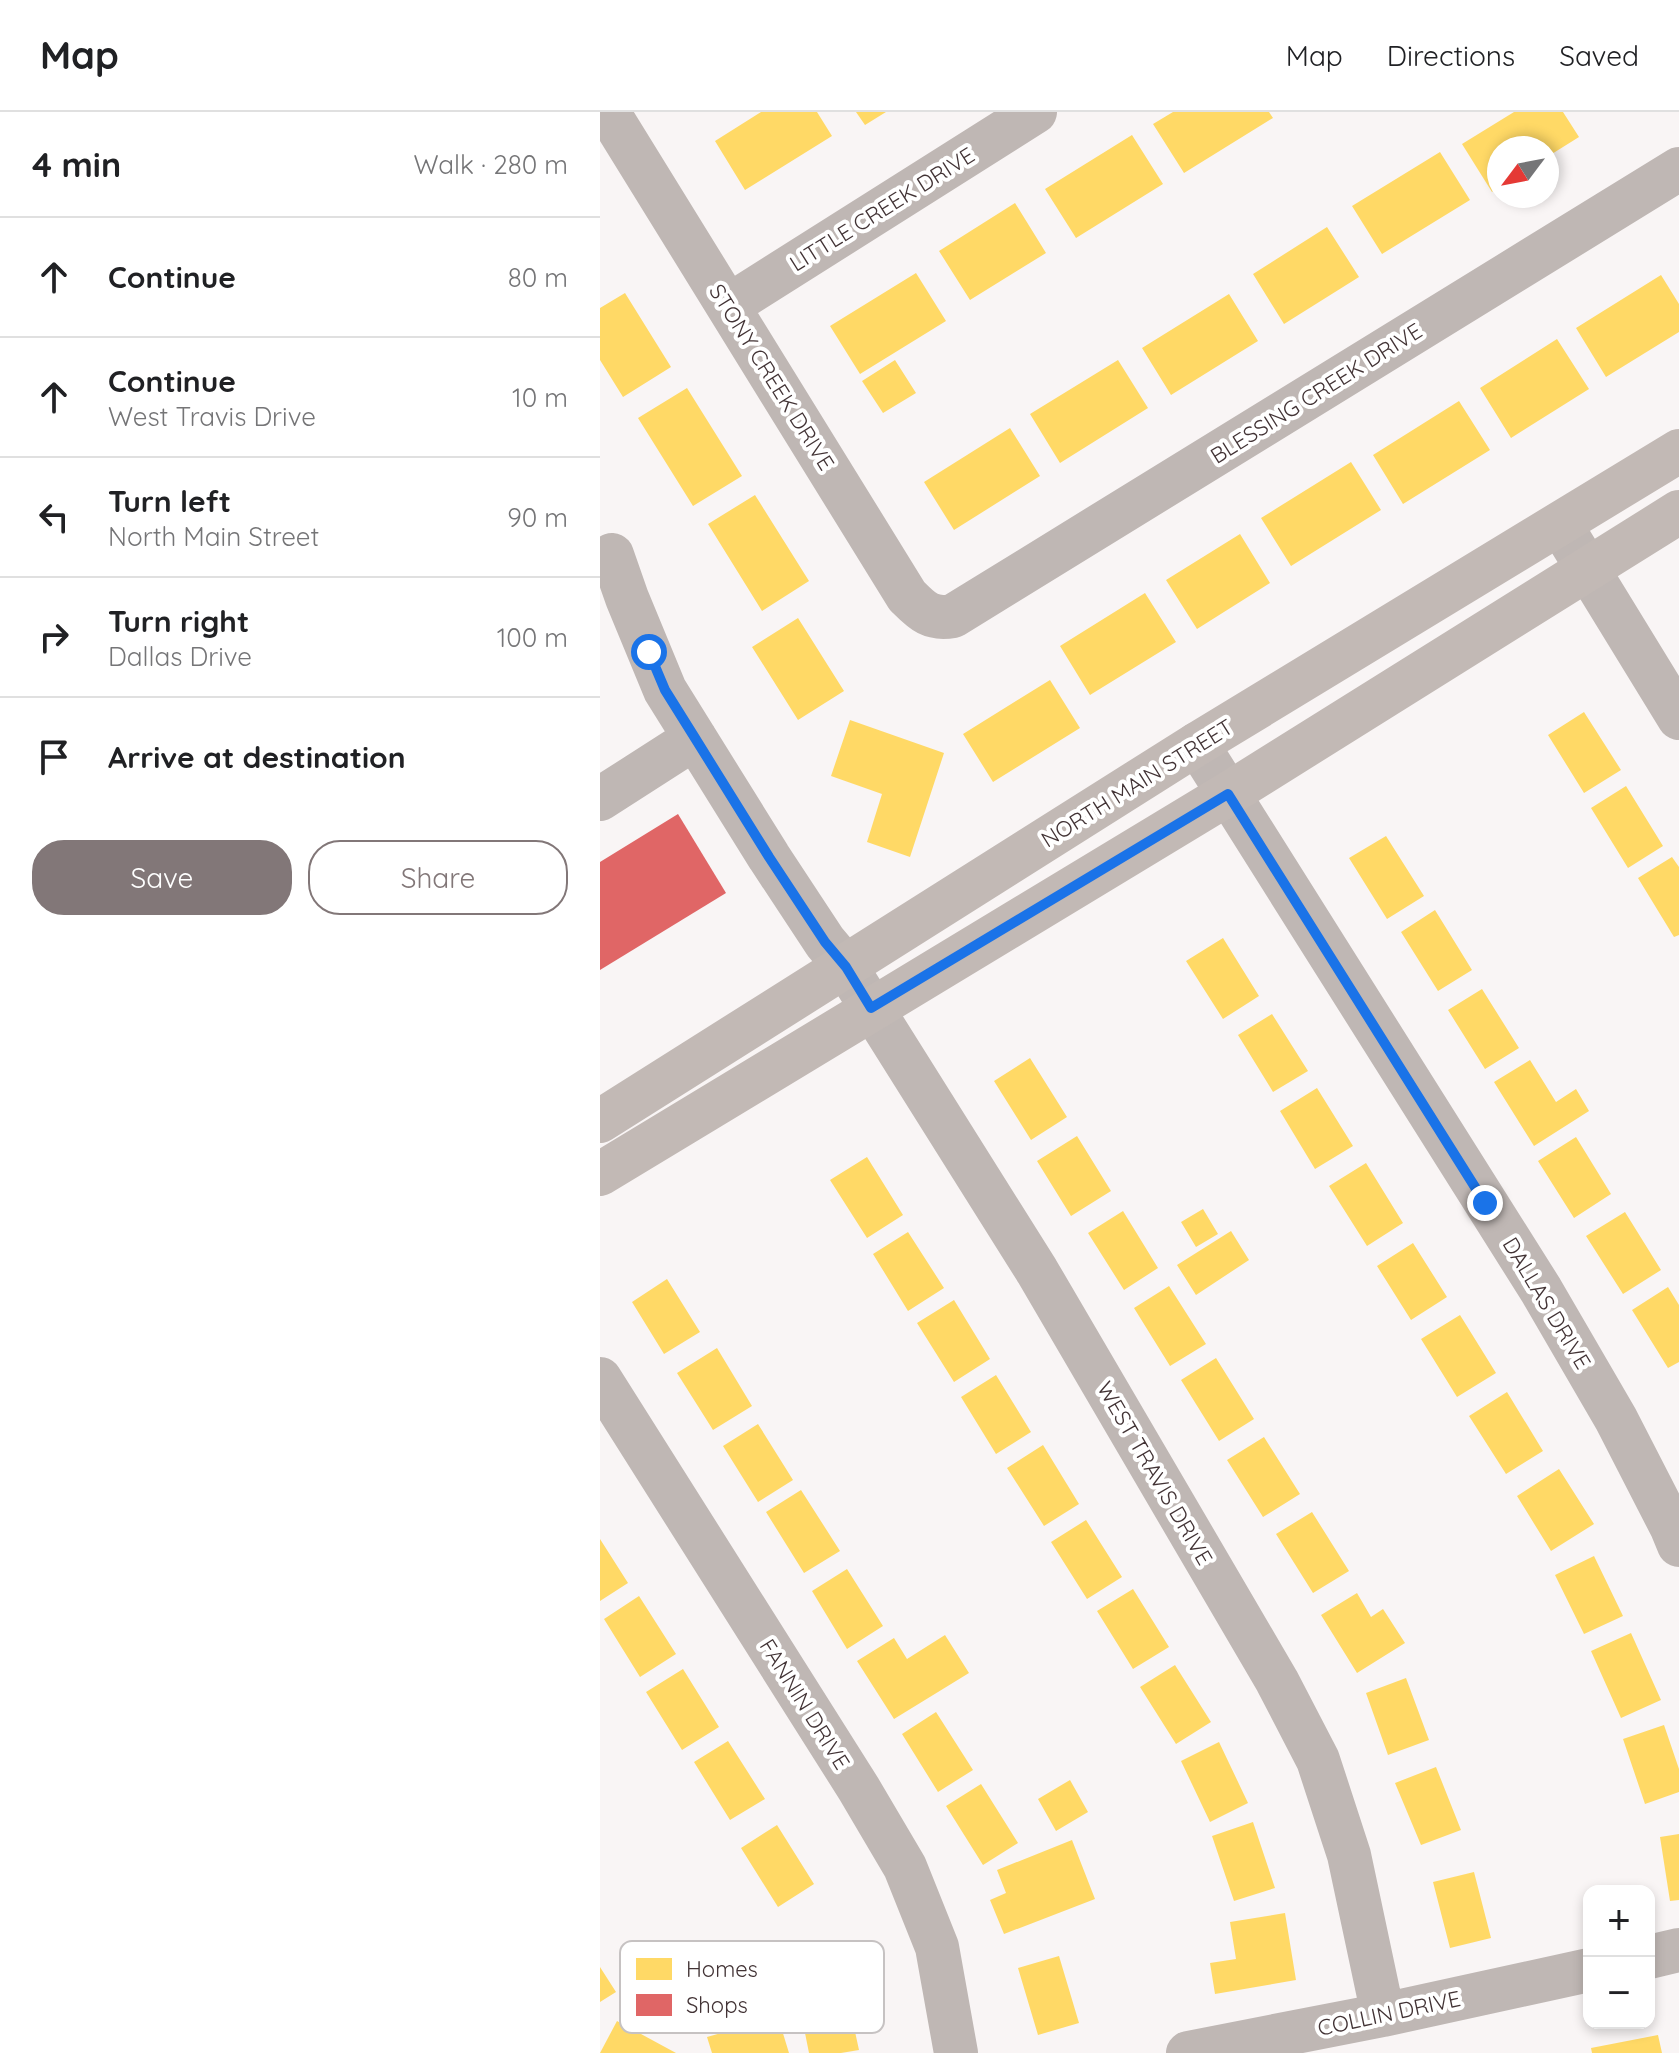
<!DOCTYPE html>
<html lang="en">
<head>
<meta charset="utf-8">
<style>
	:root { --surface:#fff; --page:#f6f6f6; --text:#202124; --muted:#757577; --line:#e0e0e0; --accent:#827778 }
	body { margin:0; font-family:Quicksand,sans-serif; background:var(--page); color:var(--text) }
	.controls { position:absolute; right:24px; bottom:24px; display:grid; overflow:hidden; border-radius:16px; box-shadow:0 4px 12px #0003 }
	.controls button { width:72px; height:72px; display:grid; place-items:center; padding:0; border:0; border-bottom:2px solid var(--line); background:var(--surface); color:var(--text); font:40px sans-serif }
	.compass { position:absolute; left:887px; top:24px; width:72px; height:72px; border-radius:50%; background:var(--surface); box-shadow:0 4px 12px #0003; rotate:238deg }
	.stop { position:absolute; width:24px; height:24px; margin:-18px; border:6px solid #1a73e8; border-radius:50%; background:#fff }
	.stop.end { background:#1a73e8; border-color:#fff; box-shadow:0 2px 8px #0008 }
	.list { margin:0; padding:0; list-style:none }
	h2 { display:flex; justify-content:space-between; align-items:center; height:104px; margin:0; padding:0 32px; font-size:34px }
	h2 small { font-size:26px; font-weight:400; color:var(--muted) }
	.list li { display:grid; grid-template-columns:52px 1fr auto; gap:24px; align-items:center; box-sizing:border-box; height:120px; padding:0 32px; border-top:2px solid var(--line) }
	.list b { display:block; font-size:30px; white-space:nowrap }
	.list p { margin:0; font-size:26px; white-space:nowrap; color:var(--muted) }
	.list em { font-size:26px; font-style:normal; color:var(--muted) }
	.actions { display:flex; gap:16px; padding:24px 32px }
	.actions a { flex:1; padding:18px 0; border:2px solid var(--accent); border-radius:32px; text-align:center; font-size:28px; color:var(--accent) }
	.actions .main { background:var(--accent); color:#fff }
	.icon { flex:none; width:44px; height:44px; fill:none; stroke:currentColor; stroke-width:2; stroke-linecap:round; stroke-linejoin:round }
	.map { position:relative; flex:none; width:1079px; height:1941px; overflow:hidden }
	header { display:flex; align-items:center; gap:48px; box-sizing:border-box; height:112px; padding:0 40px; background:var(--surface); border-bottom:2px solid var(--line) }
	header strong { font-size:38px }
	nav { display:flex; gap:44px; margin-inline-start:auto; font-size:28px }
	main { display:flex }
	aside { flex:1; background:var(--surface) }
	.map>svg:first-child { display:block }
</style>
</head>
<body>
<header>
<strong>Map</strong>
<nav><a>Map</a><a>Directions</a><a>Saved</a></nav>
</header>
<main>
<aside>
<h2>4 min<small>Walk · 280 m</small></h2>
<ul class="list">
<li><svg class="icon" aria-label="ahead" viewBox="0 0 24 24"><path d="M12 20V5M6 11l6-6 6 6"/></svg><div><b>Continue</b></div><em>80 m</em></li>
<li><svg class="icon" aria-label="ahead" viewBox="0 0 24 24"><path d="M12 20V5M6 11l6-6 6 6"/></svg><div><b>Continue</b><p>West Travis Drive</p></div><em>10 m</em></li>
<li><svg class="icon" aria-label="left" viewBox="0 0 24 24"><path d="M17 20v-9H6M10 6l-5 5 5 5"/></svg><div><b>Turn left</b><p>North Main Street</p></div><em>90 m</em></li>
<li><svg class="icon" aria-label="right" viewBox="0 0 24 24"><path d="M7 20v-9h11M14 6l5 5-5 5"/></svg><div><b>Turn right</b><p>Dallas Drive</p></div><em>100 m</em></li>
<li><svg class="icon" aria-label="arrive" viewBox="0 0 24 24"><path d="M6 21V4h12l-3 4 3 4H6"/></svg><div><b>Arrive at destination</b></div></li>
</ul>
<div class="actions"><a class="main">Save</a><a>Share</a></div>
</aside>
<div class="map">
<svg width="1079" height="1941" viewBox="0 0 1079 1941">
	<rect width="100%" height="100%" fill="#f9f5f5"/>
	<path fill="#ffd966" d="M161,0H217L232,24L145,78L115,29Z
		M256,0H286L265,13Z
		M573,0H669L673,6L584,61L553,12Z
		M914,0H963L979,25L947,45V36H899V75L892,80L862,32Z
		M532,23L563,72L476,126L445,77Z
		M840,40L870,88L782,142L752,94Z
		M415,91L446,141L370,188L339,139Z
		M727,115L759,165L684,212L653,162Z
		M316,161L346,209L260,262L230,214Z
		M1061,163L1079,192V220L1006,265L976,216Z
		M25,181L71,255L23,285L0,248V196Z
		M629,182L658,229L571,283L542,236Z
		M957,227L989,277L911,326L880,276Z
		M295,248L316,281L283,301L262,269Z
		M518,248L548,296L460,351L430,302Z
		M87,276L142,364L93,394L38,306Z
		M859,289L890,338L803,392L773,343Z
		M410,316L440,364L354,418L324,370Z
		M751,350L781,398L691,454L661,406Z
		M155,383L209,469L162,499L108,412Z
		M640,422L670,471L597,517L566,468Z
		M545,481L576,530L490,583L460,534Z
		M198,506L244,579L198,608L152,535Z
		M450,568L480,616L393,670L363,622Z
		M984,600L1021,658L984,681L948,623Z
		M250,608L344,641L310,745L267,730L282,682L231,664Z
		M1026,674L1063,734L1028,756L991,696Z
		M786,724L824,784L787,807L749,746Z
		M1072,745L1079,755V823L1074,825L1038,766Z
		M835,798L872,858L838,879L801,820Z
		M623,826L659,884L623,907L586,849Z
		M882,877L919,936L885,957L848,898Z
		M672,902L708,959L673,980L638,923Z
		M430,946L467,1005L431,1028L394,969Z
		M930,948L956,990L976,977L989,999L934,1034L894,970Z
		M717,976L753,1034L715,1057L680,999Z
		M477,1024L511,1079L471,1104L437,1049Z
		M976,1025L1011,1082L974,1106L938,1049Z
		M267,1045L303,1103L267,1126L230,1068Z
		M766,1051L803,1111L767,1134L729,1074Z
		M603,1097L618,1122L596,1135L581,1110Z
		M523,1099L558,1156L524,1178L488,1121Z
		M1025,1100L1061,1158L1023,1182L986,1124Z
		M631,1119L649,1148L596,1183L577,1153Z
		M308,1120L344,1176L308,1199L273,1142Z
		M813,1131L847,1185L811,1208L777,1154Z
		M67,1167L100,1220L64,1242L32,1190Z
		M569,1174L606,1232L570,1254L534,1196Z
		M1068,1175L1079,1193V1250L1068,1256L1032,1198Z
		M354,1188L390,1247L354,1270L317,1211Z
		M860,1203L896,1261L857,1285L821,1227Z
		M117,1236L152,1294L113,1318L77,1261Z
		M616,1246L654,1307L619,1329L581,1268Z
		M396,1263L431,1320L396,1342L361,1285Z
		M907,1280L943,1339L906,1362L869,1304Z
		M158,1312L193,1368L158,1390L123,1334Z
		M664,1325L700,1382L663,1405L627,1348Z
		M443,1333L479,1392L444,1414L407,1356Z
		M959,1357L994,1412L951,1439L917,1384Z
		M201,1378L240,1439L204,1461L166,1400Z
		M712,1400L749,1459L713,1481L676,1422Z
		M486,1408L522,1465L487,1487L451,1430Z
		M0,1427L28,1471L0,1489Z
		M994,1444L1023,1504L984,1522L955,1463Z
		M247,1457L283,1514L247,1537L212,1479Z
		M533,1477L569,1535L533,1557L497,1499Z
		M757,1481L771,1505L783,1497L805,1531L757,1561L721,1503Z
		M39,1484L76,1542L40,1565L4,1507Z
		M1031,1521L1061,1588L1021,1606L991,1539Z
		M345,1523L369,1561L294,1607L257,1549L294,1526L307,1547Z
		M575,1553L611,1610L576,1632L540,1575Z
		M83,1557L119,1615L82,1638L46,1580Z
		M806,1566L829,1628L788,1643L766,1581Z
		M336,1600L373,1658L338,1680L302,1622Z
		M1064,1613L1079,1657V1680L1045,1692L1023,1627Z
		M128,1629L165,1687L130,1708L94,1650Z
		M619,1630L648,1691L610,1710L581,1649Z
		M836,1655L861,1718L821,1733L795,1671Z
		M470,1668L488,1700L456,1719L438,1687Z
		M381,1672L418,1731L383,1753L346,1694Z
		M653,1710L675,1776L634,1789L612,1724Z
		M177,1713L214,1772L178,1795L141,1736Z
		M1079,1722V1788L1070,1789L1060,1725Z
		M472,1728L495,1787L404,1822L390,1788L406,1781L397,1758Z
		M874,1760L891,1826L850,1836L833,1770Z
		M685,1801L696,1868L615,1882L610,1851L636,1847L630,1810Z
		M459,1844L479,1911L438,1923L418,1856Z
		M0,1855L16,1880L0,1890Z
		M249,1892L259,1938L241,1941H209L201,1901Z
		M178,1905L189,1941H112L107,1925Z
		M17,1909L76,1941H0Z
		M1058,1923L1062,1941H992L991,1936Z"/>
	<path fill="#e06666" d="M78,702L126,781L0,858V750Z"/>
	<g fill="none" stroke-linecap="round" stroke-linejoin="round">
		<path stroke="#bfb7b4" stroke-width="44" d="M8,0L307,484C322,499 330,508 353,504L1079,57
			M128,194L435,0
			M960,412L1079,606
			M12,443L27,486L65,578L169,745L225,830L246,855L437,1159L677,1569L718,1648L749,1743L783,1903
			M597,632L941,1178L1016,1307L1072,1416L1079,1433
			M0,687L95,626
			M0,1267L259,1677L305,1755L337,1835L356,1941
			M1049,1845L1079,1838
			M588,1941L783,1903L989,1858"/>
		<path stroke="#c2b9b5" stroke-width="44" d="M0,1009L597,632L1079,339
			M0,1062L628,682L1079,400"/>
	</g>
	<g fill="none" stroke-linecap="round" stroke-linejoin="round">
		<path stroke="#1a73e8" stroke-width="10" d="M49,540L65,578L95,626L169,745L225,830L246,855L271,896L628,682L885,1091"/>
	</g>
	<g text-anchor="middle" stroke-width="8" stroke-linejoin="round" paint-order="stroke">
		<g font-size="22" fill="#423335" stroke="#fff">
			<text transform="translate(282 97) rotate(-32)" y="8">LITTLE CREEK DRIVE</text>
			<text transform="translate(172 265) rotate(58)" y="8">STONY CREEK DRIVE</text>
			<text transform="translate(716 281) rotate(-32)" y="8">BLESSING CREEK DRIVE</text>
			<text transform="translate(537 671) rotate(-32)" y="8">NORTH MAIN STREET</text>
			<text transform="translate(947 1191) rotate(59)" y="8">DALLAS DRIVE</text>
			<text transform="translate(555 1361) rotate(60)" y="8">WEST TRAVIS DRIVE</text>
			<text transform="translate(205 1592) rotate(58)" y="8">FANNIN DRIVE</text>
			<text transform="translate(789 1901) rotate(-12)" y="8">COLLIN DRIVE</text>
		</g>
	</g>
	<rect x="20" y="1829" width="264" height="92" rx="12" fill="#fff" stroke="#c6c2c2" stroke-width="2"/>
	<rect x="36" y="1846" width="36" height="22" fill="#ffd966"/>
	<rect x="36" y="1882" width="36" height="22" fill="#e06666"/>
	<g font-size="22" fill="#423335">
		<text x="86" y="1865">Homes</text>
		<text x="86" y="1901">Shops</text>
	</g>
</svg>
<div class="controls">
<button>+</button>
<button>−</button>
</div>
<svg class="compass" viewBox="-18 -18 36 36"><path d="M0-13l5 13h-10z" fill="#e53935"/><path d="M0 13l5-13h-10z" fill="#757577"/></svg>
<div class="stop" style="left:49px;top:540px"></div>
<div class="stop end" style="left:885px;top:1091px"></div>
</div>
</main>
</body>
</html>
